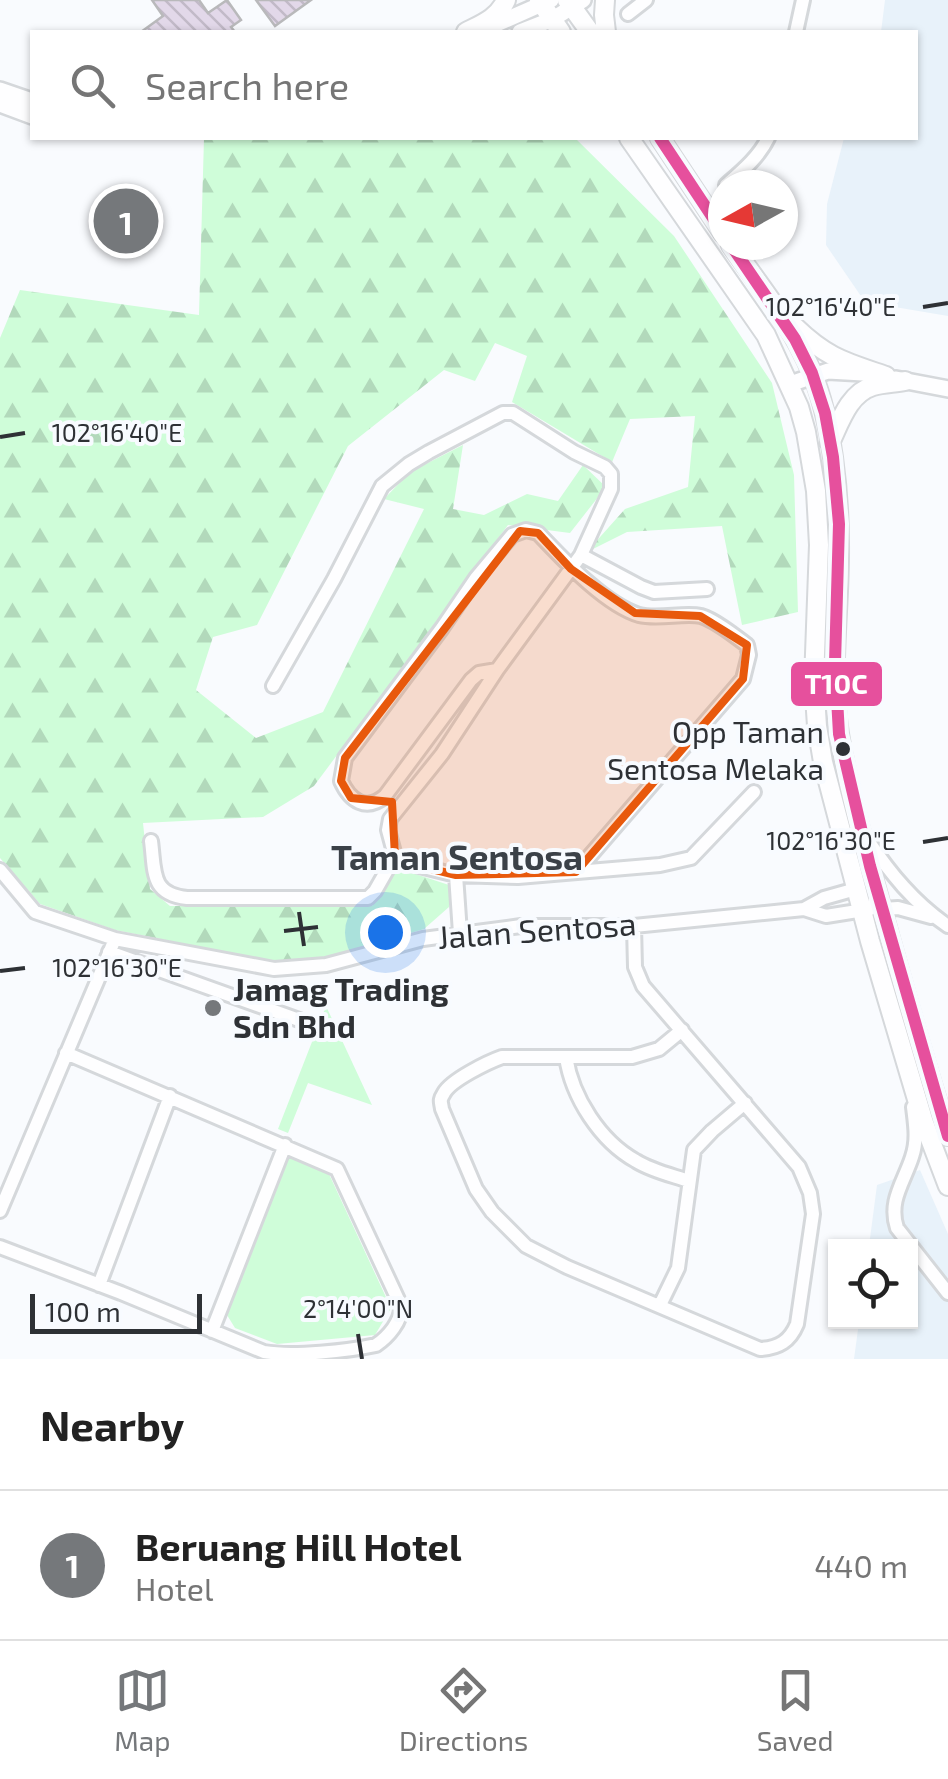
<!DOCTYPE html>
<html lang="en">
<head>
<meta charset="utf-8">
<style>
	:root { --surface:#fff; --page:#f2f2f2; --text:#222; --muted:#767676; --line:#e0e0e0; --accent:#75787b }
	body { margin:0; font-family:"Exo 2",sans-serif; background:var(--page); color:var(--text) }
	.controls { position:absolute; right:30px; bottom:30px; display:grid; overflow:hidden; border-radius:0px; box-shadow:0 2px 8px #0004 }
	.controls button { width:90px; height:90px; display:grid; place-items:center; padding:0; border:0; border-bottom:2px solid var(--line); background:var(--surface); color:var(--text); font:50px sans-serif }
	.compass { position:absolute; left:708px; top:170px; width:90px; height:90px; border-radius:50%; background:var(--surface); box-shadow:0 2px 8px #0004; rotate:262deg }
	.scale { position:absolute; left:30px; bottom:25px; width:172px; box-sizing:border-box; padding-left:10px; border:5px solid #2e3135; border-top:0; font-size:28px; line-height:35px; white-space:nowrap; color:#2e3135; -webkit-text-stroke:8px #f8fbff; paint-order:stroke }
	.you { position:absolute; left:385px; top:932px; width:35px; height:35px; margin:-25px; border:8px solid #fff; border-radius:50%; background:#1a73e8; box-shadow:0 0 0 15px #1a73e833 }
	.badge { display:grid; place-items:center; width:65px; height:65px; border-radius:50%; background:var(--accent); color:#fff; font-size:32px; font-weight:700 }
	.pin { position:absolute; translate:-50% -50%; border:5px solid #fff; box-shadow:0 2px 10px #0006 }
	.list { margin:0; padding:0; list-style:none }
	h2 { display:flex; justify-content:space-between; align-items:center; height:130px; margin:0; padding:0 40px; font-size:42px }
	h2 small { font-size:32px; font-weight:400; color:var(--muted) }
	.list li { display:grid; grid-template-columns:65px 1fr auto; gap:30px; align-items:center; box-sizing:border-box; height:150px; padding:0 40px; border-top:2px solid var(--line) }
	.list b { display:block; font-size:38px; white-space:nowrap }
	.list p { margin:0; font-size:32px; white-space:nowrap; color:var(--muted) }
	.list em { font-size:32px; font-style:normal; color:var(--muted) }
	.icon { flex:none; width:55px; height:55px; fill:none; stroke:currentColor; stroke-width:2; stroke-linecap:round; stroke-linejoin:round }
	.map { position:relative; flex:none; width:948px; height:1359px; overflow:hidden }
	.search { position:absolute; background:var(--surface); box-shadow:0 2px 8px #0004; left:30px; right:30px; top:30px; height:110px; display:flex; align-items:center; gap:25px; box-sizing:border-box; padding:0 35px; border-radius:0px; color:var(--muted); font-size:38px }
	.sheet { height:280px; background:var(--surface) }
	nav { display:flex; justify-content:space-around; align-items:center; box-sizing:border-box; height:140px; border-top:2px solid var(--line); background:var(--surface); font-size:28px; color:var(--muted) }
	nav a { display:grid; justify-items:center; gap:5px }
	nav .on { color:var(--accent) }
	.map>svg:first-child { display:block }
</style>
</head>
<body>
<div class="map">
<svg width="948" height="1359" viewBox="0 0 948 1359">
	<defs>
		<pattern id="forest-firs" width="22" height="20" patternUnits="userSpaceOnUse" patternTransform="scale(2.5)"><rect width="22" height="20" fill="#cffdd9"/><path d="M5 1l3.5 6h-7zM16 11l3.5 6h-7z" fill="#b2d9bb"/></pattern>
		<pattern id="building-back-hatch" width="6" height="6" patternUnits="userSpaceOnUse" patternTransform="scale(2.5)"><rect width="6" height="6" fill="#e2d8e9"/><path d="M-1 5l2 2M0 0l6 6M5-1l2 2" fill="none" stroke="#c2bac8"/></pattern>
	</defs>
	<rect width="100%" height="100%" fill="#f9fbfe"/>
	<path fill="#e8f2fa" d="M885,0H948V316L865,302L826,245L827,204L844,138H916V32H881Z
		M920,1170L948,1234V1359H854L859,1322H910V1246H869L877,1185Z"/>
	<path fill="#cffdd9" d="M326,1006L372,1105L308,1083L288,1133L278,1129Z
		M289,1156L329,1174L391,1308L375,1335L277,1344L235,1328L227,1315Z"/>
	<path fill="url(#forest-firs)" d="M204,138H575L674,236L772,383L794,475L798,612L742,625L722,526L627,532L591,550L592,546L625,509L688,487L695,416L630,419L612,462L512,402L527,356L495,343L475,381L444,370L348,446L257,625L213,637L196,690L256,738L323,712L424,509L384,499L410,472L463,445L453,509L484,515L527,494L558,501L583,465L606,487L570,533L508,525L314,786L263,817L143,823L150,889L170,906H372L397,868L449,885V907L424,929L328,958L276,962L115,930L40,904L0,858V338L20,290L199,315Z"/>
	<path fill="url(#building-back-hatch)" stroke="#b9b9bb" stroke-width="2.5" d="M152,0H199L208,13L227,0L241,20L231,27L235,32H141L163,16Z
		M256,0H311L275,26Z"/>
	<g fill="none" stroke-linecap="round" stroke-linejoin="round">
		<defs>
			<path id="minor" d="M628,14L646,0
				M796,32L803,0
				M726,185C742,171 759,157 768,138
				M581,555L641,587L654,592L707,589
				M497,670L479,673L471,680L385,796C366,812 350,801 341,781L345,758L442,628L476,578L512,535L526,530L538,533C563,559 604,604 639,615C659,620 684,612 701,616C715,620 735,636 747,645L749,655L743,679L576,872
				M273,686L334,579L382,486L409,464L429,452L503,413H513L574,452L605,467L611,474V489L581,555L497,670L442,754L390,819L388,830L395,856L411,864L456,875L518,877L660,865L691,858L754,792
				M867,839C890,873 914,903 948,926
				M151,841C155,871 150,894 187,898H368L375,891L395,856
				M0,870L35,912L115,939L274,969L326,965L423,939L521,926H634L804,909L826,916L870,909L874,904L876,892
				M456,875L460,933
				M804,909L824,898L856,889
				M882,909L898,908L931,917
				M634,926L635,967L643,986L799,1167L810,1193L813,1214L797,1324C790,1341 779,1348 760,1349L567,1267L526,1246L492,1212L476,1189L442,1109C441,1101 439,1101 444,1093C451,1080 488,1062 502,1057H632L659,1049L682,1030
				M109,952L313,1025
				M566,1057C572,1097 600,1141 636,1161C652,1171 671,1175 689,1181
				M913,1107C915,1124 918,1140 912,1157C904,1182 888,1201 897,1228L948,1293
				M0,1211L115,939
				M0,1247L121,1293L264,1352C293,1357 348,1351 376,1345C388,1337 402,1321 401,1306L337,1169L66,1053
				M99,1285L170,1096
				M660,1305L678,1268L694,1150L712,1131L745,1103
				M212,1331L285,1145"/>
			<path id="major" d="M481,31L551,0
				M520,32L553,19L583,0
				M0,90L32,101
				M0,104L32,116
				M896,379L948,389
				M790,384L828,371L863,373"/>
			<path id="highway" d="M539,0L561,32
				M567,0L590,32
				M605,0L604,15L606,32
				M466,32C482,24 498,18 506,0
				M629,138L766,335L799,407L806,432L816,491L819,545L814,681L817,726L823,762L870,941L924,1123L948,1186
				M660,138L723,233
				M731,245C760,286 793,326 812,373C832,421 839,493 839,544C840,608 829,670 839,734C849,793 866,852 882,910C903,986 924,1061 948,1136
				M795,327C827,358 845,362 886,376
				M830,443C840,422 849,393 873,386C883,383 895,383 905,381"/>
		</defs>
		<use href="#minor" stroke="#d5d8db" stroke-width="18"/>
		<use href="#major" stroke="#d5d8db" stroke-width="20"/>
		<use href="#highway" stroke="#d5d8db" stroke-width="22"/>
		<use href="#minor" stroke="#fefeff" stroke-width="12"/>
		<use href="#major" stroke="#fefeff" stroke-width="15"/>
		<use href="#highway" stroke="#fefeff" stroke-width="18"/>
		<defs>
			<path id="bus-1" d="M660,138L723,233
				M731,245L795,339L812,373L825,413L833,457L839,524L835,663L839,734L870,866L948,1136"/>
		</defs>
		<use href="#bus-1" stroke="#f8fbff" stroke-width="20"/>
		<use href="#bus-1" stroke="#e6509d" stroke-width="12"/>
	</g>
	<path fill="#e8590c" fill-opacity="0.2" stroke="#e8590c" stroke-width="8" stroke-linejoin="round" d="M520,531L538,533L571,569L635,613L700,616L747,645L743,679L576,872L456,875L411,864L395,856L392,802L351,798L341,781L345,758Z"/>
	<path fill="none" stroke="#2e3135" stroke-width="4" d="M923,307L948,303M0,437L25,433M923,842L948,838M299,912L304,946M284,931L318,927M0,971L25,968M358,1334L362,1359"/>
	<circle fill="#2e3135" stroke="#f8fbff" stroke-width="4" cx="843" cy="749" r="9"/>
	<circle fill="#75787b" stroke="#f8fbff" stroke-width="4" cx="213" cy="1008" r="10"/>
	<g text-anchor="middle" stroke-width="8" stroke-linejoin="round" paint-order="stroke">
		<g font-size="30" fill="#2e3135" stroke="#f8fbff" text-anchor="end">
			<text x="824" y="743">Opp Taman<tspan x="824" dy="37">Sentosa Melaka</tspan></text>
		</g>
		<g font-size="32" fill="#2e3135" stroke="#f8fbff">
			<text transform="translate(537 931) rotate(-4)" y="11">Jalan Sentosa</text>
		</g>
		<g font-size="32" font-weight="bold" fill="#2e3135" stroke="#f8fbff" text-anchor="start">
			<text x="233" y="1001">Jamag Trading<tspan x="233" dy="37">Sdn Bhd</tspan></text>
		</g>
		<g font-size="35" font-weight="bold" fill="#3b4148" stroke="#f8fbff">
			<text x="457" y="870">Taman Sentosa</text>
		</g>
	</g>
	<g font-size="25" text-anchor="middle" fill="#2e3135" stroke="#f8fbff" stroke-width="8" stroke-linejoin="round" paint-order="stroke">
		<text x="831" y="316">102°16'40"E</text>
		<text x="117" y="442">102°16'40"E</text>
		<text x="831" y="850">102°16'30"E</text>
		<text x="117" y="977">102°16'30"E</text>
		<text x="358" y="1318">2°14'00"N</text>
	</g>
	<rect stroke="#f8fbff" stroke-width="4" x="789" y="660" width="95" height="48" rx="10" fill="#e6509d"/>
	<g font-size="28" text-anchor="middle" font-weight="bold" fill="#fff">
		<text x="836" y="694">T10C</text>
	</g>
</svg>
<div class="controls">
<button><svg class="icon" aria-label="locate" viewBox="0 0 24 24"><circle cx="12" cy="12" r="6"/><path d="M12 2v4M12 18v4M2 12h4M18 12h4"/></svg></button>
</div>
<svg class="compass" viewBox="-18 -18 36 36"><path d="M0-13l5 13h-10z" fill="#e53935"/><path d="M0 13l5-13h-10z" fill="#767676"/></svg>
<div class="scale">100 m</div>
<div class="you"></div>
<div class="pin badge" style="left:126px;top:221px">1</div>
<div class="search"><svg class="icon" aria-label="search" viewBox="0 0 24 24"><circle cx="10" cy="10" r="6"/><path d="M15 15l6 6"/></svg>Search here</div>
</div>
<section class="sheet">
<h2>Nearby<small></small></h2>
<ul class="list">
<li><span class="badge">1</span><div><b>Beruang Hill Hotel</b><p>Hotel</p></div><em>440 m</em></li>
</ul>
</section>
<nav>
<a class="on"><svg class="icon" aria-label="map" viewBox="0 0 24 24"><path d="M3 6l6-2 6 2 6-2v14l-6 2-6-2-6 2zM9 4v14M15 6v14"/></svg>Map</a>
<a><svg class="icon" aria-label="directions" viewBox="0 0 24 24"><path d="M12 3l9 9-9 9-9-9zM9 14v-3h6M13 9l2 2-2 2"/></svg>Directions</a>
<a><svg class="icon" aria-label="saved" viewBox="0 0 24 24"><path d="M7 4h10v16l-5-4-5 4z"/></svg>Saved</a>
</nav>
</body>
</html>
